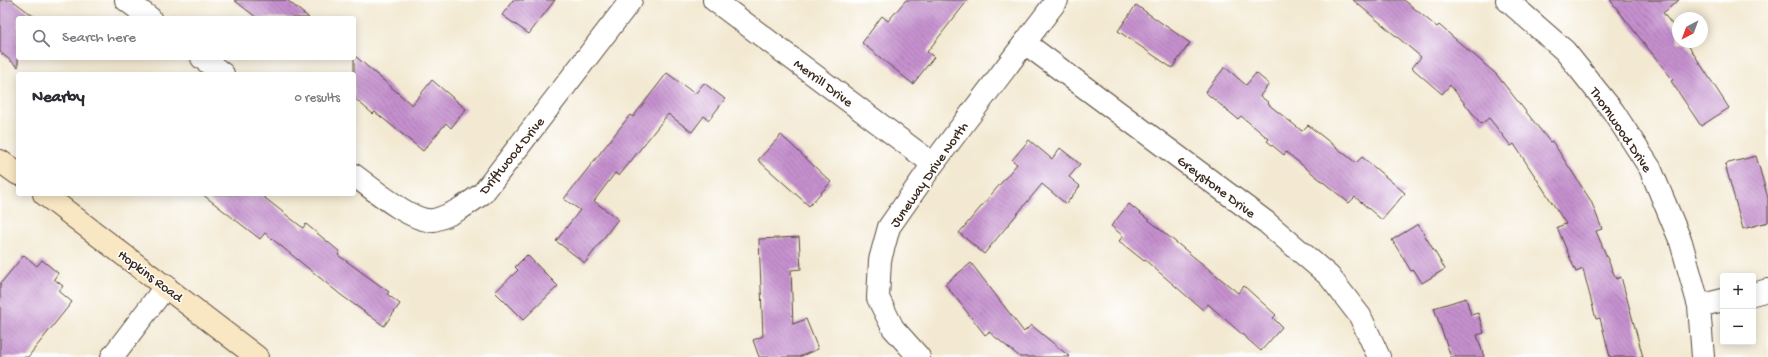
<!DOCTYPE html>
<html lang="en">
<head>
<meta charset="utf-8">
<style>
	:root { --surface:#fff; --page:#f7f7f7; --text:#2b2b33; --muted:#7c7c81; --line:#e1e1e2 }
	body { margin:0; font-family:"Gochi Hand",sans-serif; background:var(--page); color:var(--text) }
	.controls { position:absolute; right:12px; bottom:12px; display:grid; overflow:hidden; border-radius:4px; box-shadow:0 2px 10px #0003 }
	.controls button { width:36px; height:36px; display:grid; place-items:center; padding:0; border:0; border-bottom:1px solid var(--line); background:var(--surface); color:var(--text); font:20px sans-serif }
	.compass { position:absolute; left:1672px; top:12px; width:36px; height:36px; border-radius:50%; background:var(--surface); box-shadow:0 2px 10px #0003; rotate:221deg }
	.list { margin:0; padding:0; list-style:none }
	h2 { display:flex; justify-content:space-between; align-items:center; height:52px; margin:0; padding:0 16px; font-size:17px }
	h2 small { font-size:13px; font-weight:400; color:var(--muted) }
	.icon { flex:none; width:22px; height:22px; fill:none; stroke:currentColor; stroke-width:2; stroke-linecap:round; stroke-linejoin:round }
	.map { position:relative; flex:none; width:1768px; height:357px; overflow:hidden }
	.search { position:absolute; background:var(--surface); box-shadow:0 2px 10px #0003; left:16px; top:16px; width:340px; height:44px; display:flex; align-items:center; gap:10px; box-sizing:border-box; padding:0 14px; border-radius:4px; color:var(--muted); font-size:15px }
	.panel { position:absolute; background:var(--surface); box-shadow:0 2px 10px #0003; left:16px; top:72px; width:340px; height:124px; border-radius:4px }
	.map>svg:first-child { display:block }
</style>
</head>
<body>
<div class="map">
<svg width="1768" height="357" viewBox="0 0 1768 357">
	<defs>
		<pattern id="building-back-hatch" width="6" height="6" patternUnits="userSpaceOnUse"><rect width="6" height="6" fill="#c590ce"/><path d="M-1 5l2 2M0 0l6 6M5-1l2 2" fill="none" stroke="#a176a7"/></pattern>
	</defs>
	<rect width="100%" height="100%" fill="#fff"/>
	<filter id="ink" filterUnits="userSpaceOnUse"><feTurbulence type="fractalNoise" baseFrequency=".025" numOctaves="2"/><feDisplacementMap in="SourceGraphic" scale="8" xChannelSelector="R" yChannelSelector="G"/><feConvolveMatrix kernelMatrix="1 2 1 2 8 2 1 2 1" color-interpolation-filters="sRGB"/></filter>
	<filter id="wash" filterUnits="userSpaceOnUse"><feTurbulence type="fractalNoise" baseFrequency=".012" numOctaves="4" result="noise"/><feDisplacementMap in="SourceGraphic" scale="16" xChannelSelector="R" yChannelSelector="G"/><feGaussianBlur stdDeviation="0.9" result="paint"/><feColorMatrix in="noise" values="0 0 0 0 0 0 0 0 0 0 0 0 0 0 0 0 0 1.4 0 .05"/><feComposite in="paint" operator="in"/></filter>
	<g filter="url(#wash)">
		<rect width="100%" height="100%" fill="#f3e9d2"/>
		<g id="blocks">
			<path fill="url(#building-back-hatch)" d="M0,0H12L36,18H18V67L0,52Z
				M234,0H287L309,18H257Z
				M513,0H555L529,34L502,15Z
				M906,0H968L927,52L934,57L913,84L862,43L882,16L888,21Z
				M1353,0H1404L1437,27L1439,25L1496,74L1550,142L1552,141L1591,201L1602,229L1596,231L1616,279L1621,277L1643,357H1610L1600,318L1596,319L1583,269L1576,272L1557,227L1566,224L1514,144L1511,146L1489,118L1481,124L1450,85L1442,94L1412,68L1421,57Z
				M1610,0H1679L1663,13L1678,32V42H1686L1729,108L1701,126L1671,81L1673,80Z
				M1136,5L1190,43L1172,68L1118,31Z
				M354,55L412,105L432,80L466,109L451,128L446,123L423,151L375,112L373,114L354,98Z
				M1225,67L1246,85L1256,73L1269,84L1260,96L1269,103L1268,104L1302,131L1308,125L1356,163L1362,157L1405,193L1382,220L1355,197L1349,203L1286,152L1284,155L1267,141L1269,139L1241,116L1238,119L1205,92Z
				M667,73L695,94L704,83L725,99L709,120L704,116L692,132L668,114L619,176L615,173L594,201L618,219L585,263L556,241L580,210L564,199L630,115L633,117Z
				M781,135L831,182L809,206L758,160Z
				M1029,140L1052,159L1060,148L1080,164L1069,177L1080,186L1066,204L1042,184L984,254L959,233L1017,164L1012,160Z
				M1756,156L1768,198V222L1743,229L1725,164Z
				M202,194H260L303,228L306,224L340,252L338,255L389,292L387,294L400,304L384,326L341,295L265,233L260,239Z
				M1129,204L1238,293L1244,286L1276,315L1273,318L1282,327L1261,351L1208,304L1203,310L1145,260L1144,261L1119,241L1123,236L1111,226Z
				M1418,224L1445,269L1422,283L1414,270L1411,271L1392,240Z
				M799,237L801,269L791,270L793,324L806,319L818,349L799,357H759L753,340L763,336L759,239Z
				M24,255L37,266L42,260L58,273L54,279L63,286L59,291L72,302L28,357H0V284Z
				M527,255L558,286L523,320L495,292L518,270L515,267Z
				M971,263L1024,332L1031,325L1070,357H1020L989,332L985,335L945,284Z
				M1466,298L1471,315L1478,313L1484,333L1477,335L1484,357H1451L1434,308Z"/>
		</g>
	</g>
	<g filter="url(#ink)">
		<use href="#blocks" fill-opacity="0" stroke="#574739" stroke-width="1"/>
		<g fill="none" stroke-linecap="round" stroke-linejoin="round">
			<defs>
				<path id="street" d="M126,0L150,18
					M714,0L933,164
					M1507,0L1565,51L1613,111L1650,168L1681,242L1699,306L1703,357
					M1025,43L1266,222L1329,276L1360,316L1379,357
					M202,58L223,74
					M354,175C370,187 414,224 434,220C453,215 468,204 483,193L631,0
					M1753,294L1768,290
					M1699,306L1723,300
					M112,357L166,286
					M919,357L893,328L878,298L880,260L889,227L933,164L1057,0"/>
				<path id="secondary" d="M0,161L18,174
					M44,194L257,357"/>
			</defs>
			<use href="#street" stroke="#574739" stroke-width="24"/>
			<use href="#secondary" stroke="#574739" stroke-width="24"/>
			<use href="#street" stroke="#fff" stroke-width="22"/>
			<use href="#secondary" stroke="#f9e7c3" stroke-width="22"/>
		</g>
	</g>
	<g text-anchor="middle" stroke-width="3" stroke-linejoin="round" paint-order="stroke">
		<g font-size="14" fill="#3b2a1e" stroke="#fff">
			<text transform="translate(824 82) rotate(37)" y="5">Merrill Drive</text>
			<text transform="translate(1622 129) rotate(56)" y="5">Thornwood Drive</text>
			<text transform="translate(511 155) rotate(-51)" y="5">Driftwood Drive</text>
			<text transform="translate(928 174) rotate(-55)" y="5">Juneway Drive North</text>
			<text transform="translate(1217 186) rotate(37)" y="5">Greystone Drive</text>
			<text transform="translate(151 275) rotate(37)" y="5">Hopkins Road</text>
		</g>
	</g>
</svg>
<div class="controls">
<button>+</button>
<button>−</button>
</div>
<svg class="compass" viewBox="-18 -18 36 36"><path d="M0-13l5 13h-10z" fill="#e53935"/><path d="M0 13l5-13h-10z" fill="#7c7c81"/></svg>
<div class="search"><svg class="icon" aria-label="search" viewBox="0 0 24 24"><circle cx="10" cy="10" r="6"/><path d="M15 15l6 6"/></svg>Search here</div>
<section class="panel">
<h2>Nearby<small>0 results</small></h2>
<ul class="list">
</ul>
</section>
</div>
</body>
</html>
